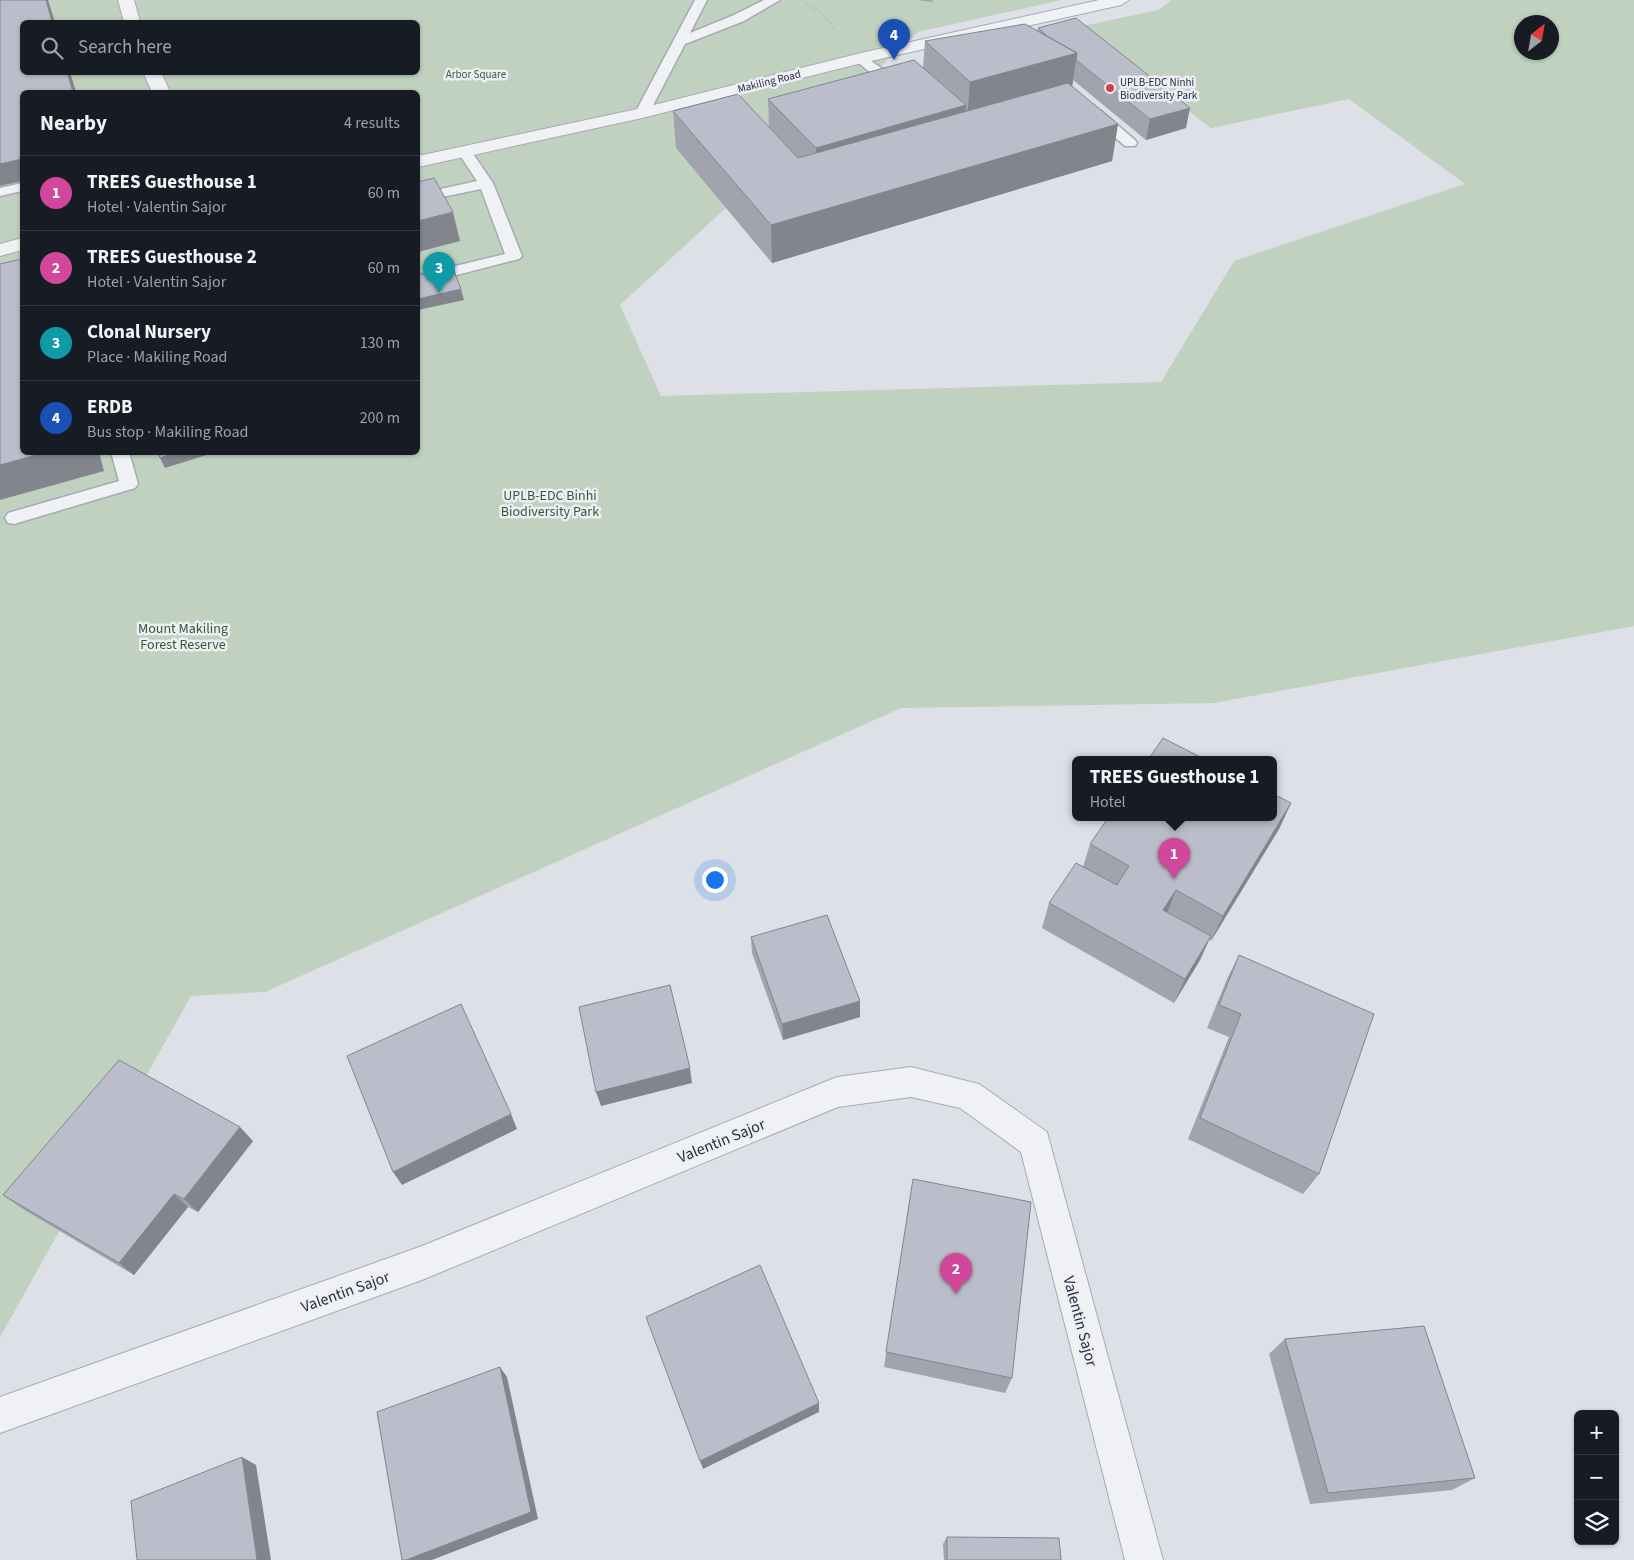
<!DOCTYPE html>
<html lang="en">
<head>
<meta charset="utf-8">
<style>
	:root { --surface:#171b24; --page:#242831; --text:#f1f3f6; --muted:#9ea1a6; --line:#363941; --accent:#cc4342 }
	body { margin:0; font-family:"Source Sans 3",sans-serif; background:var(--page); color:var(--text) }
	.controls { position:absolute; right:15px; bottom:15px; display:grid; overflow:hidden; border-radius:8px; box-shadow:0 1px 4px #0004 }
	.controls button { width:45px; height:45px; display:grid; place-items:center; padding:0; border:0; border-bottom:1px solid var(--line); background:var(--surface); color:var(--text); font:25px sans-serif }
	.compass { position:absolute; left:1514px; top:15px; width:45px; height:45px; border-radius:50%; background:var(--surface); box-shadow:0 1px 4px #0004; rotate:31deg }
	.you { position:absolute; left:714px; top:879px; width:18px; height:18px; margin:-12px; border:4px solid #fff; border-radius:50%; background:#1a73e8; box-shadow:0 0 0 8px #1a73e833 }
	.badge { display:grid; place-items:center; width:32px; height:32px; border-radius:50%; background:var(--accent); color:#fff; font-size:16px; font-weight:700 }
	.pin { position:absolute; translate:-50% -41px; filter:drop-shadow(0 1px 2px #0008) }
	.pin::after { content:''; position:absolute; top:26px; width:18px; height:15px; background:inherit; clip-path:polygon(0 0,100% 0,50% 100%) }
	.popup { position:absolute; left:1072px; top:756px; width:205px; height:65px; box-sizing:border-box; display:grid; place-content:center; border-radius:8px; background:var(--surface); filter:drop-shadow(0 1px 4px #0005); font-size:16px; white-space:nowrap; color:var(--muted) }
	.popup b { font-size:19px; color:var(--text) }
	.popup::after { content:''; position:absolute; left:50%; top:100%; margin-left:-10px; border:10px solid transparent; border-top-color:var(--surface) }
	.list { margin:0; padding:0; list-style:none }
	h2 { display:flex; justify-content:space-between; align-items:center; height:65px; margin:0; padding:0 20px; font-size:21px }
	h2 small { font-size:16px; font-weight:400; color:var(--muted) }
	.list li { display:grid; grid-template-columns:32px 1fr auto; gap:15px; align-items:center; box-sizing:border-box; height:75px; padding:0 20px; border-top:1px solid var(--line) }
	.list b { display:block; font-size:19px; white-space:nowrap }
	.list p { margin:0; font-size:16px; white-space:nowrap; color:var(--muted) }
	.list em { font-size:16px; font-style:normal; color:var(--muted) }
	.icon { flex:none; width:28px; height:28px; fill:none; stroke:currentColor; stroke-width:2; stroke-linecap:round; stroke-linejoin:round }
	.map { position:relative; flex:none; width:1634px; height:1560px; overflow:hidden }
	.search { position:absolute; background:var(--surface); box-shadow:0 1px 4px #0004; left:20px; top:20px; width:400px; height:55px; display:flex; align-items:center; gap:12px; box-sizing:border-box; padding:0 18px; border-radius:8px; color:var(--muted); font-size:19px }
	.panel { position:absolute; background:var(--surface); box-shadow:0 1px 4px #0004; left:20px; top:90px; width:400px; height:365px; border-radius:8px }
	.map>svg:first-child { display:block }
</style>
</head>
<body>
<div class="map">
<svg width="1634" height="1560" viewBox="0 0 1634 1560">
	<rect width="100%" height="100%" fill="#dde0e7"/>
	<path fill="#c0d1bf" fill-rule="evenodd" d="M0,0H1062L918,32L620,305L661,396L1161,382L1234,261L1465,184L1349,99L1211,128L1078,27L1158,10L1172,0H1634V626L1214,703L901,708L265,992L191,996L0,1337ZM22,22H418V72H22ZM1522,22H1552V52H1522ZM22,92H418V452H22Z"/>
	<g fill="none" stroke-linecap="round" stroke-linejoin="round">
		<defs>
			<path id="lane" d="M695,0H707L690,33L734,15L764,0H780L744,21L685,44L649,113L647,116H637L635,113Z
				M861,54L897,79L905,80L907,83C895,97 867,69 856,61L854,58L856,55Z
				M1096,110L1101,111L1135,140L1137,143L1135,146H1125L1091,117L1089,114L1091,111Z
				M464,147L469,148L493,183L522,256L519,259L418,285V275L505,254L481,189L418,202V194L477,181L457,151Z
				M22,183V191L0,196V188Z
				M111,452H129L138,484L135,488L14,524L8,523L5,518L8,513L119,481Z"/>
			<path id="street" d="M118,0H134L140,22H124Z
				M1099,0H1129L1121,5L862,63L642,118L418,167V156L642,108L861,53Z
				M143,72H161L170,92H152Z
				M22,238V250L0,256V244Z
				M911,1067L979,1084L1047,1132L1163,1560H1125L1021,1152L960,1108L911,1097L838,1107L422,1280L0,1433V1397L422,1246L837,1077Z"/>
		</defs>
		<use href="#lane" stroke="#a6aab4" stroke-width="3"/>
		<use href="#street" stroke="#a6aab4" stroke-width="2"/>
		<path stroke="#bcbec5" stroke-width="2" stroke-dasharray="2.5 2.5" stroke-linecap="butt" d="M806,4L823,15L837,31"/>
		<use href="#lane" fill="#f0f1f5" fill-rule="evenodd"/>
		<use href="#street" fill="#f0f1f5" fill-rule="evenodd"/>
	</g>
	<path fill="#a1a3ae" d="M917,0H933L932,2Z
		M1038,28L1186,128L1146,140L1073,80L1072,86L1118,124L1112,161L772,263L676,148L673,111L769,126L768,99L923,68L925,41L1037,31Z
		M1291,803L1279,829L1211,941L1209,939L1200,960L1174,1003L1042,928L1049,903L1083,867L1090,844Z
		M751,937L860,1017L783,1040L752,953Z
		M1239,955L1319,1174L1303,1194L1188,1139L1229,1037L1207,1028L1227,979Z
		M253,1141L198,1212L188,1207L134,1275L21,1208L3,1195Z
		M913,1179L1012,1378L1005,1393L884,1367Z
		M1285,1339L1475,1478L1452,1490L1310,1504L1269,1354Z
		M947,1537L1061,1560H944L943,1544Z"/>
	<path fill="#83858d" d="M46,0H48L55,22H52Z
		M1077,53L1070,102L966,131L970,82Z
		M67,72H70L76,92H73Z
		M966,105L963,134L816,177V148Z
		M1190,108L1186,128L1146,140L1150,119Z
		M1118,124L1112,161L772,263L771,225Z
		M22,159V181L0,186V164Z
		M453,212L460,241L418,252V221Z
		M461,289L464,300L418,310V299Z
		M47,452H99L104,471L0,500V465Z
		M177,452H216L165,468L160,458Z
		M1291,803L1279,829L1211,941L1223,916Z
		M1176,890L1166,916L1163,910Z
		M1211,936L1200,960L1174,1003L1185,979Z
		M860,1001V1017L783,1040L782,1024Z
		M690,1068L692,1083L601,1106L596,1092Z
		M511,1114L517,1129L402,1185L393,1172Z
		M240,1127L253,1141L198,1212L184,1199Z
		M174,1194L188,1207L134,1275L119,1263Z
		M500,1367L507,1377L538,1519L432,1560H406Z
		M819,1403V1412L703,1469L700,1461Z
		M242,1457L256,1465L271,1560H257Z"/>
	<path fill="#bbbeca" stroke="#83858d" d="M0,0H46L52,22H22V72H67L73,92H22V159L0,164Z
		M1076,18L1190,108L1150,119L1076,60L1077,53L1047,36L1038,28Z
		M1025,24L1077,53L970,82L925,41Z
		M914,60L966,105L816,148L768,99Z
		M1068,83L1118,124L771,225L673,111L738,94L798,158Z
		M434,178L453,212L418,221V182Z
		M22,259V452H47L0,465V264Z
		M453,268L461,289L418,299V275Z
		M158,452H177L160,458Z
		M1163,738L1206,760H1148Z
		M1273,794L1291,803L1223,916L1176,890L1163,910L1211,936L1185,979L1049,903L1076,863L1117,885L1129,866L1090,844L1108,818H1273Z
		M827,915L860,1001L782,1024L751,937Z
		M1239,955L1374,1014L1319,1174L1200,1118L1241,1014L1219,1005Z
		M670,985L690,1068L596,1092L579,1007Z
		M461,1004L511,1114L393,1172L347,1056Z
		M119,1060L240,1127L184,1199L174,1194L119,1263L3,1195Z
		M913,1179L1031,1202L1012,1378L886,1352Z
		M760,1265L819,1403L700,1461L646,1317Z
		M1424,1326L1475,1478L1328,1493L1285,1339Z
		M500,1367L531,1512L406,1560H402L377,1412Z
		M242,1457L257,1560H137L131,1501Z
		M947,1537L1059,1538L1061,1560H947Z"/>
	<circle fill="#cc4342" stroke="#edeff5" stroke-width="2" cx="1110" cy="88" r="5"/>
	<g text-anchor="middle" stroke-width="5" stroke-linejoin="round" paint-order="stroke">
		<g font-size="11" fill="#365934" stroke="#edeff5">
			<text x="476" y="78">Arbor Square</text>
		</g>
		<g font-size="11" fill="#272c3e" stroke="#edeff5">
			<text transform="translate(769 81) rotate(-14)" y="4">Makiling Road</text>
		</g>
		<g font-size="11" fill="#272c3e" stroke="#edeff5" text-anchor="start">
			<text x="1120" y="86">UPLB-EDC Ninhi<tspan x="1120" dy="13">Biodiversity Park</tspan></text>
		</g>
		<g font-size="14" fill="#365934" stroke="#edeff5">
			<text x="550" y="500">UPLB-EDC Binhi<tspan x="550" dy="16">Biodiversity Park</tspan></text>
			<text x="183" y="633">Mount Makiling<tspan x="183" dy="16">Forest Reserve</tspan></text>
		</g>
		<g font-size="16" fill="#272c3e" stroke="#edeff5">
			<text transform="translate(721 1140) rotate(-22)" y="6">Valentin Sajor</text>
			<text transform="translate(345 1291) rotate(-20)" y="6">Valentin Sajor</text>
			<text transform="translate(1081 1321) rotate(75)" y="6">Valentin Sajor</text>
		</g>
	</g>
</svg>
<div class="controls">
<button>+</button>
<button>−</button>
<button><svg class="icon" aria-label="layers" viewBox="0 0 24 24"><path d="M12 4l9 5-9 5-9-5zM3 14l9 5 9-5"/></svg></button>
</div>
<svg class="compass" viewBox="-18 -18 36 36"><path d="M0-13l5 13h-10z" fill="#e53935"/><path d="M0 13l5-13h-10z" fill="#9ea1a6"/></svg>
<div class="you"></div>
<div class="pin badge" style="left:1174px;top:879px;background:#d1479c">1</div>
<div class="popup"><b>TREES Guesthouse 1</b>Hotel</div>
<div class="pin badge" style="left:956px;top:1294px;background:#d1479c">2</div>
<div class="pin badge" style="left:439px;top:293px;background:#0f9aa8">3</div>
<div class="pin badge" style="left:894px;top:60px;background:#1a4fb4">4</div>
<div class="search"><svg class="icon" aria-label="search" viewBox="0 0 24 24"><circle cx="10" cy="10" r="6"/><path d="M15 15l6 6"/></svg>Search here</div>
<section class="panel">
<h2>Nearby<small>4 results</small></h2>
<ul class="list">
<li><span class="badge" style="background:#d1479c">1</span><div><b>TREES Guesthouse 1</b><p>Hotel · Valentin Sajor</p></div><em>60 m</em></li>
<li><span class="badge" style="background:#d1479c">2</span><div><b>TREES Guesthouse 2</b><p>Hotel · Valentin Sajor</p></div><em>60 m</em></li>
<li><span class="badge" style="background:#0f9aa8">3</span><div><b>Clonal Nursery</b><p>Place · Makiling Road</p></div><em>130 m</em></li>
<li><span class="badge" style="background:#1a4fb4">4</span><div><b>ERDB</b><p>Bus stop · Makiling Road</p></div><em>200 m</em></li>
</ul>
</section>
</div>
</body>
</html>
